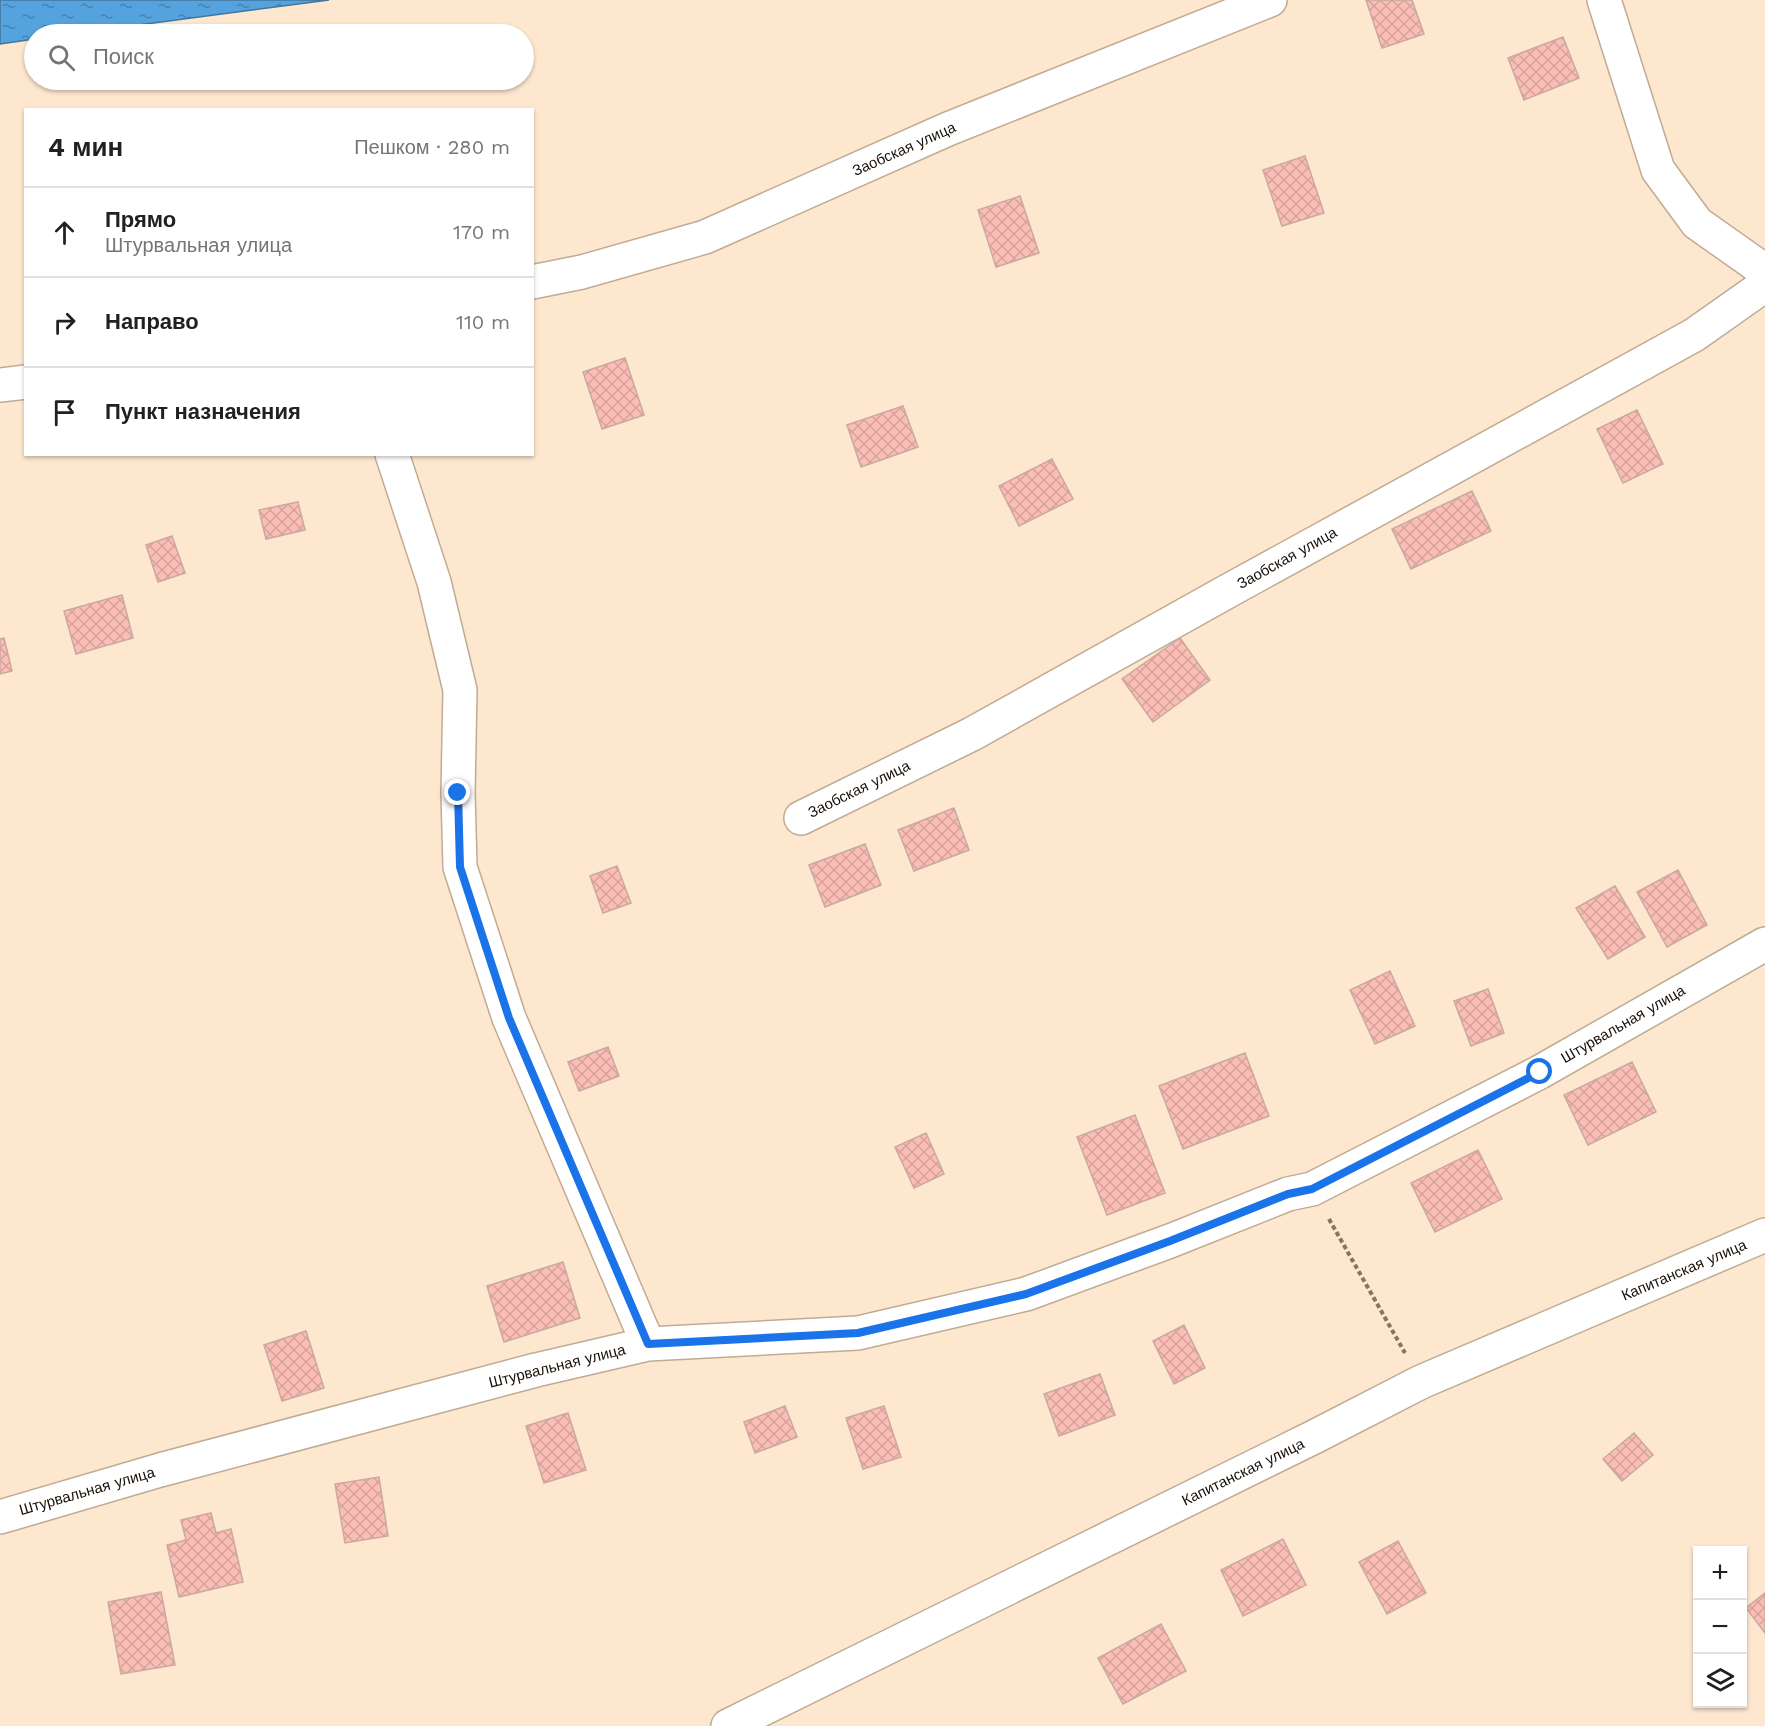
<!DOCTYPE html>
<html lang="ru">
<head>
<meta charset="utf-8">
<style>
	:root { --surface:#fff; --page:#f2f2f2; --text:#202124; --muted:#757577; --line:#e0e0e0 }
	body { margin:0; font-family:"Work Sans",sans-serif; background:var(--page); color:var(--text) }
	.controls { position:absolute; right:18px; bottom:18px; display:grid; overflow:hidden; border-radius:0px; box-shadow:0 2px 4px #0004 }
	.controls button { width:54px; height:54px; display:grid; place-items:center; padding:0; border:0; border-bottom:2px solid var(--line); background:var(--surface); color:var(--text); font:30px sans-serif }
	.stop { position:absolute; width:18px; height:18px; margin:-14px; border:4px solid #1a73e8; border-radius:50%; background:#fff }
	.stop.end { background:#1a73e8; border-color:#fff; box-shadow:0 2px 6px #0008 }
	.list { margin:0; padding:0; list-style:none }
	h2 { display:flex; justify-content:space-between; align-items:center; height:78px; margin:0; padding:0 24px; font-size:26px }
	h2 small { font-size:20px; font-weight:400; color:var(--muted) }
	.list li { display:grid; grid-template-columns:39px 1fr auto; gap:18px; align-items:center; box-sizing:border-box; height:90px; padding:0 24px; border-top:2px solid var(--line) }
	.list b { display:block; font-size:22px; white-space:nowrap }
	.list p { margin:0; font-size:20px; white-space:nowrap; color:var(--muted) }
	.list em { font-size:20px; font-style:normal; color:var(--muted) }
	.icon { flex:none; width:33px; height:33px; fill:none; stroke:currentColor; stroke-width:2; stroke-linecap:round; stroke-linejoin:round }
	.map { position:relative; flex:none; width:1765px; height:1726px; overflow:hidden }
	.search { position:absolute; background:var(--surface); box-shadow:0 2px 4px #0004; left:24px; top:24px; width:510px; height:66px; display:flex; align-items:center; gap:15px; box-sizing:border-box; padding:0 21px; border-radius:33px; color:var(--muted); font-size:22px }
	.panel { position:absolute; background:var(--surface); box-shadow:0 2px 4px #0004; left:24px; top:108px; width:510px; height:348px; border-radius:0px }
	.map>svg:first-child { display:block }
</style>
</head>
<body>
<div class="map">
<svg width="1765" height="1726" viewBox="0 0 1765 1726">
	<defs>
		<pattern id="water-ripples" width="26" height="14" patternUnits="userSpaceOnUse" patternTransform="scale(1.5)"><rect width="26" height="14" fill="#54a3de"/><path d="M2 4q2-2 4 0t4 0M15 11q2-2 4 0t4 0" fill="none" stroke="#4583b2"/></pattern>
		<pattern id="building-cross-hatch" width="8" height="8" patternUnits="userSpaceOnUse" patternTransform="scale(1.5)"><rect width="8" height="8" fill="#fabeb5"/><path d="M0 0l8 8M0 8l8-8" fill="none" stroke="#d6a29a"/></pattern>
	</defs>
	<rect width="100%" height="100%" fill="#fde7ce"/>
	<path fill="url(#water-ripples)" stroke="#42779e" stroke-width="1.5" d="M0,0H329L70,34H34V39L0,44Z"/>
	<path fill="url(#building-cross-hatch)" stroke="#caa8a3" stroke-width="1.5" d="M1366,0H1412L1424,34L1382,48Z
		M1563,37L1579,78L1524,100L1508,58Z
		M1305,156L1324,213L1282,226L1263,170Z
		M1020,196L1039,253L996,267L978,210Z
		M625,358L644,415L602,429L583,372Z
		M903,406L918,447L861,467L847,425Z
		M1637,410L1663,464L1623,483L1597,429Z
		M1052,459L1073,499L1019,526L999,486Z
		M1472,491L1491,531L1411,569L1392,529Z
		M298,502L305,530L266,539L259,510Z
		M172,536L185,573L158,582L146,545Z
		M122,595L133,638L76,654L64,611Z
		M4,638L12,671L0,674V639Z
		M1180,638L1210,680L1153,722L1122,679Z
		M954,808L969,850L914,871L898,830Z
		M865,844L881,885L825,907L809,865Z
		M617,866L631,903L603,913L590,876Z
		M1678,870L1707,925L1667,947L1637,892Z
		M1615,886L1645,937L1608,959L1576,908Z
		M1390,971L1415,1026L1375,1044L1350,990Z
		M1488,989L1504,1033L1471,1046L1454,1001Z
		M608,1047L619,1076L579,1091L568,1062Z
		M1245,1053L1269,1116L1183,1149L1159,1086Z
		M1632,1062L1656,1112L1588,1145L1564,1095Z
		M1135,1115L1165,1193L1107,1215L1077,1137Z
		M926,1133L944,1174L914,1188L895,1147Z
		M1478,1150L1502,1199L1435,1232L1411,1183Z
		M563,1262L580,1318L504,1342L487,1286Z
		M1184,1325L1205,1368L1174,1384L1153,1341Z
		M306,1331L324,1388L282,1401L264,1345Z
		M1100,1374L1115,1415L1059,1436L1044,1394Z
		M785,1406L797,1437L755,1453L744,1422Z
		M884,1406L901,1457L863,1469L846,1418Z
		M568,1413L586,1470L544,1483L526,1426Z
		M1634,1433L1653,1455L1622,1481L1603,1459Z
		M379,1477L388,1536L345,1543L335,1484Z
		M211,1513L216,1533L231,1529L243,1582L179,1597L167,1545L186,1540L181,1520Z
		M1283,1539L1306,1585L1243,1616L1221,1570Z
		M1398,1541L1426,1593L1387,1614L1359,1562Z
		M161,1592L175,1665L121,1674L108,1602Z
		M1765,1593V1633L1746,1608Z
		M1161,1624L1186,1671L1123,1704L1098,1658Z"/>
	<g fill="none" stroke-linecap="round" stroke-linejoin="round">
		<defs>
			<path id="minor" d="M1604,0L1658,170L1697,223L1765,271
				M532,282L582,272L705,237L948,129L1270,0
				M0,385L26,382
				M392,454L434,582L460,690L458,793L460,867L509,1018L648,1344
				M801,818L972,734L1228,591L1694,335L1765,285
				M0,1517L160,1470L536,1370L648,1344L858,1333L1026,1294L1170,1241L1288,1194L1312,1189L1540,1072L1765,944
				M728,1726L1314,1437L1421,1382L1765,1235"/>
		</defs>
		<use href="#minor" stroke="#c0ab94" stroke-width="36"/>
		<path stroke="#847565" stroke-width="4" stroke-dasharray="4.5 3" stroke-linecap="butt" d="M1329,1219L1405,1353"/>
		<use href="#minor" stroke="#fff" stroke-width="33"/>
	</g>
	<g fill="none" stroke-linecap="round" stroke-linejoin="round">
		<path stroke="#1a73e8" stroke-width="8" d="M458,793L460,867L509,1018L648,1344L858,1333L1026,1294L1170,1241L1288,1194L1312,1189L1540,1072"/>
	</g>
	<g text-anchor="middle" stroke-width="5" stroke-linejoin="round" paint-order="stroke">
		<g font-size="15" fill="#181008" stroke="#fff">
			<text transform="translate(904 149) rotate(-24)" y="5">Заобская улица</text>
			<text transform="translate(1287 558) rotate(-29)" y="5">Заобская улица</text>
			<text transform="translate(859 789) rotate(-26)" y="5">Заобская улица</text>
			<text transform="translate(1623 1024) rotate(-30)" y="5">Штурвальная улица</text>
			<text transform="translate(1684 1270) rotate(-23)" y="5">Капитанская улица</text>
			<text transform="translate(557 1366) rotate(-14)" y="5">Штурвальная улица</text>
			<text transform="translate(1243 1472) rotate(-26)" y="5">Капитанская улица</text>
			<text transform="translate(87 1491) rotate(-16)" y="5">Штурвальная улица</text>
		</g>
	</g>
</svg>
<div class="controls">
<button>+</button>
<button>−</button>
<button><svg class="icon" aria-label="layers" viewBox="0 0 24 24"><path d="M12 4l9 5-9 5-9-5zM3 14l9 5 9-5"/></svg></button>
</div>
<div class="stop" style="left:1540px;top:1072px"></div>
<div class="stop end" style="left:458px;top:793px"></div>
<div class="search"><svg class="icon" aria-label="search" viewBox="0 0 24 24"><circle cx="10" cy="10" r="6"/><path d="M15 15l6 6"/></svg>Поиск</div>
<section class="panel">
<h2>4 мин<small>Пешком · 280 m</small></h2>
<ul class="list">
<li><svg class="icon" aria-label="ahead" viewBox="0 0 24 24"><path d="M12 20V5M6 11l6-6 6 6"/></svg><div><b>Прямо</b><p>Штурвальная улица</p></div><em>170 m</em></li>
<li><svg class="icon" aria-label="right" viewBox="0 0 24 24"><path d="M7 20v-9h11M14 6l5 5-5 5"/></svg><div><b>Направо</b></div><em>110 m</em></li>
<li><svg class="icon" aria-label="arrive" viewBox="0 0 24 24"><path d="M6 21V4h12l-3 4 3 4H6"/></svg><div><b>Пункт назначения</b></div></li>
</ul>
</section>
</div>
</body>
</html>
